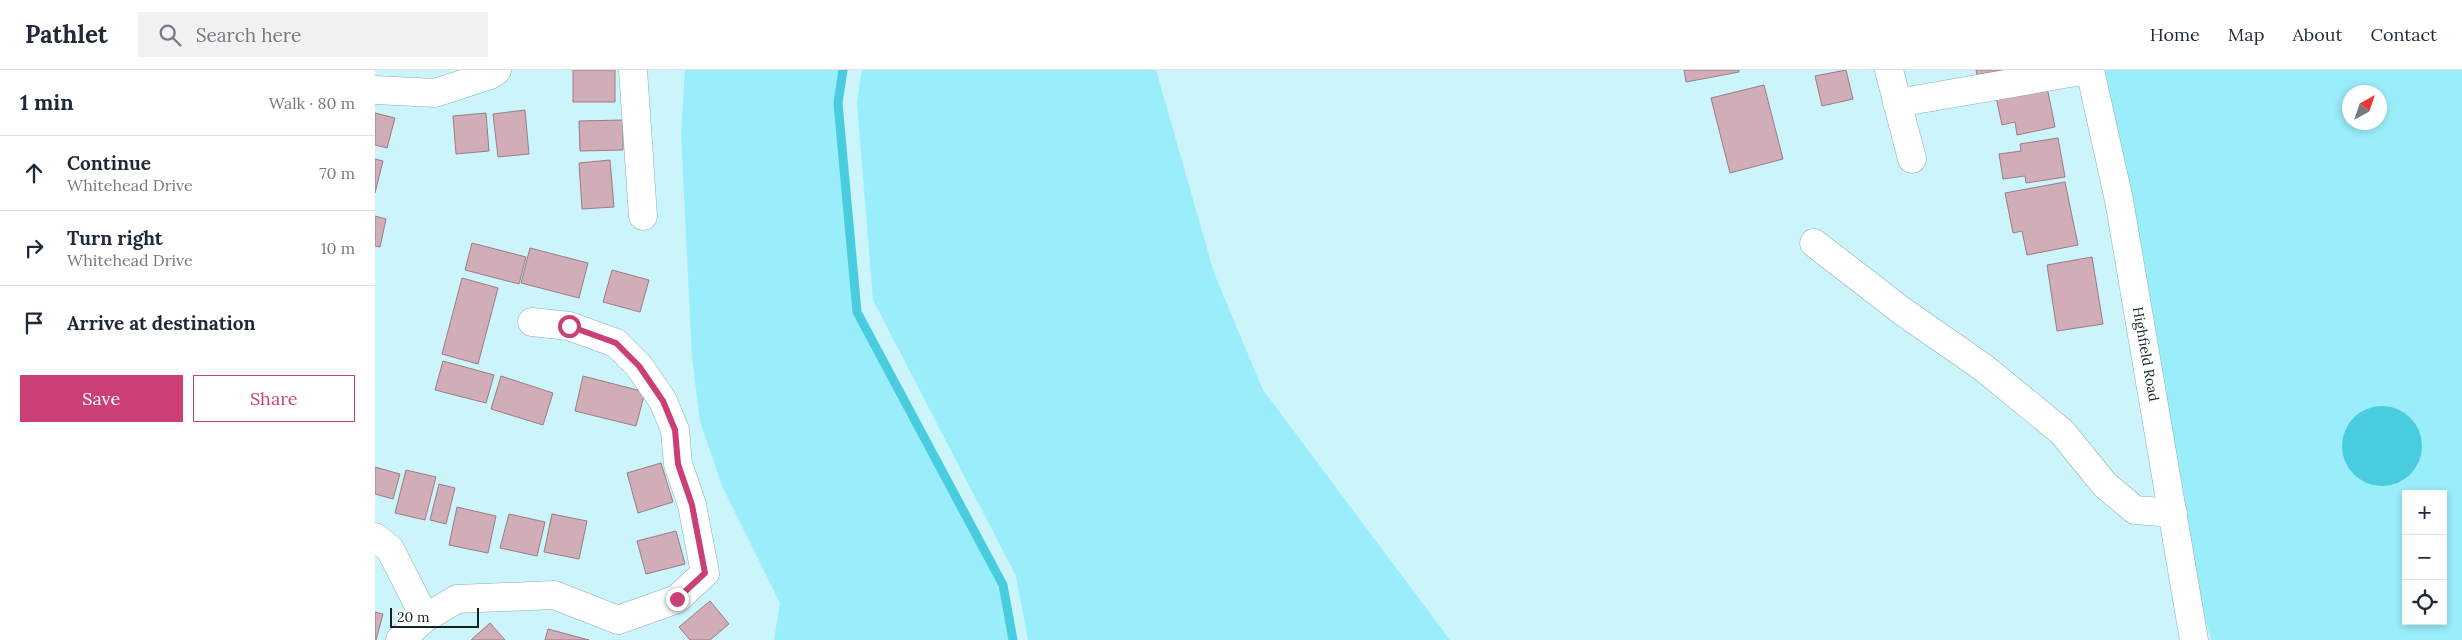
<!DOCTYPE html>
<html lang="en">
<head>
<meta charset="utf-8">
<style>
	:root { --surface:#fff; --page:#f2f2f3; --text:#1f2937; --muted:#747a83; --line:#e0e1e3; --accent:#ca4076 }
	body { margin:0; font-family:Lora,serif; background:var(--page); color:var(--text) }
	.controls { position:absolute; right:15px; bottom:15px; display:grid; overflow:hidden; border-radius:0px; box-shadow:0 2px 8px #0003 }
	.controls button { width:45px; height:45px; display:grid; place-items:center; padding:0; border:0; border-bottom:1px solid var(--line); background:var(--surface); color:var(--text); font:25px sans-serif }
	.compass { position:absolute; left:1967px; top:15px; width:45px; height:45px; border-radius:50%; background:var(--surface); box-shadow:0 2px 8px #0003; rotate:40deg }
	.scale { position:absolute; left:15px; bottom:12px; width:89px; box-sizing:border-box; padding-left:5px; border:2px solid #132325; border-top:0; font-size:14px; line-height:18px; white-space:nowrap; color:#132325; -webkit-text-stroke:4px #fff; paint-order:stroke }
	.stop { position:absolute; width:15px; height:15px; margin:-11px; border:4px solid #ca4076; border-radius:50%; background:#fff }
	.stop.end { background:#ca4076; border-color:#fff; box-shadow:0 1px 5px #0008 }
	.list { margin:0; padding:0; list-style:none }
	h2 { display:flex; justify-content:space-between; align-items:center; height:65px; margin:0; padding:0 20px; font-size:21px }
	h2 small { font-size:16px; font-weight:400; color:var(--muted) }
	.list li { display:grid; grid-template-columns:32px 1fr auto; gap:15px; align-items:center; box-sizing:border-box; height:75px; padding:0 20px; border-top:1px solid var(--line) }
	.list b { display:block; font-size:19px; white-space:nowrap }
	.list p { margin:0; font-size:16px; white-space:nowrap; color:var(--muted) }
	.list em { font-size:16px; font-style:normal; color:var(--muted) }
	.actions { display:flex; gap:10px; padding:15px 20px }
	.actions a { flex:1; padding:11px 0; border:1px solid var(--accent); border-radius:0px; text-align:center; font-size:18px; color:var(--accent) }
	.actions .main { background:var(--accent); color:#fff }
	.icon { flex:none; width:28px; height:28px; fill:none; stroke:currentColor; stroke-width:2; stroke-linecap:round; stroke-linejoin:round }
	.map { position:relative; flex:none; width:2087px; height:570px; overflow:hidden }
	header { display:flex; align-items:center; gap:30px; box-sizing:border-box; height:70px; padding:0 25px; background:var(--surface); border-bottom:1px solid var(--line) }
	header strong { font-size:24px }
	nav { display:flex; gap:28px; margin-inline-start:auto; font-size:18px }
	.search { width:350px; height:45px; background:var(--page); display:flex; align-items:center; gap:12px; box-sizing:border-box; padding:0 18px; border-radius:0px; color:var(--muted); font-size:19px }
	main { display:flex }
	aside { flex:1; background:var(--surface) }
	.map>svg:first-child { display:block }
</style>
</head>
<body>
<header>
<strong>Pathlet</strong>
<div class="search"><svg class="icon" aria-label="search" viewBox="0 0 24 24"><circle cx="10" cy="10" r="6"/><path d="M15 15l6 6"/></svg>Search here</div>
<nav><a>Home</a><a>Map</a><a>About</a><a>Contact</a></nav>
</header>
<main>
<aside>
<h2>1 min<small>Walk · 80 m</small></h2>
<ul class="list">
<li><svg class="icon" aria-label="ahead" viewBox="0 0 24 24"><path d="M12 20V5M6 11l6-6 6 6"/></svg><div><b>Continue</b><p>Whitehead Drive</p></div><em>70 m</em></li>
<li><svg class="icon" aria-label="right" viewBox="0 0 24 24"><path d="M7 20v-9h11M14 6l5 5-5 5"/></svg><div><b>Turn right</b><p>Whitehead Drive</p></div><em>10 m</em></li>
<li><svg class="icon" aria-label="arrive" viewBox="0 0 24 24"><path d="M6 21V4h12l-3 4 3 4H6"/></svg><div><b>Arrive at destination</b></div></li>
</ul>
<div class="actions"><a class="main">Save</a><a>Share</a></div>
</aside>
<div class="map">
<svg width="2087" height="570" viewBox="0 0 2087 570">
	<rect width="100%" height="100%" fill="#cbf4fb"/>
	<path fill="#9aedfa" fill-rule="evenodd" d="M310,0H468L463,33L482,242L628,515L638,570H399L405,533L347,416L325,351L317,287L306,64Z
		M487,0H781L839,203L888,320L1075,570H653L641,506L498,230L482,33Z
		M1725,0H2087V570H1836L1824,526ZM1974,22H2004V52H1974ZM2031,424H2068V551H2031Z"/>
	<path fill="#49ccde" d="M1967 376a40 40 0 1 1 80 0a40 40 0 1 1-80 0Z"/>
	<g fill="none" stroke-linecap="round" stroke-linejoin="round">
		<path stroke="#49ccde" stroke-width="9" d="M468,0L463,33L482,242L628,515L638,570"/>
	</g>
	<path fill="#d1adb7" stroke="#9d7b84" d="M198,0H240V32H198Z
		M1309,0H1364V2L1311,12Z
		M1471,0L1478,29L1447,36L1440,6Z
		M1601,0H1669L1630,9L1628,0L1602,5Z
		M1389,15L1408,89L1355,103L1336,28Z
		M1672,17L1680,57L1642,65L1640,52L1627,55L1621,27Z
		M150,40L154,84L123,87L118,44Z
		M0,43L20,48L12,78L0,75Z
		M111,43L114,81L81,84L78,46Z
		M248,50V80L205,81L204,51Z
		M1683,68L1690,107L1651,113L1650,106L1628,109L1624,84L1646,81L1645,74Z
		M0,89L8,91L0,123Z
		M235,90L239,137L207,139L204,93Z
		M1690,112L1703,175L1652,185L1647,161L1638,163L1630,123Z
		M0,146L11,149L5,177L0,176Z
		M97,173L151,187L144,214L90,200Z
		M155,178L213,193L204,228L146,213Z
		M1717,187L1728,254L1682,261L1672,195Z
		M237,200L274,210L265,242L228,232Z
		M87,208L123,218L103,294L67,284Z
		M68,291L119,305L111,333L60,320Z
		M126,306L178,323L168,355L116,339Z
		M208,306L270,322L261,356L200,341Z
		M286,393L298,432L263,443L252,403Z
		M0,397L25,404L18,429L0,424Z
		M31,400L61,407L50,450L20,443Z
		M64,414L80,418L71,454L55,450Z
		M82,437L121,446L113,483L74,475Z
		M134,444L170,452L162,486L125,478Z
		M177,444L212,451L204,489L169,482Z
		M301,461L310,494L271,504L262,471Z
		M335,531L354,554L335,570H315L304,557Z
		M0,542L8,544L1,570H0Z
		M115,553L130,570H96Z
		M173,559L214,570H170Z"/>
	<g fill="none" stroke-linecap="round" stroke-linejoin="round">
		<defs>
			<path id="minor" d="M258,0L268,146
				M1514,0L1537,89
				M1715,0L1744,130L1819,570
				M0,20L60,23L115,5L122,0
				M1522,33L1712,0
				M1439,173L1527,241L1609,298L1687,362L1730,415L1760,440L1798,443
				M0,467L15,479L50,548
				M25,570L50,548L82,529L179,525L243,550L302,529L330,503L317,435L303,394L300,360L288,331L264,296L241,273L194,256L157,252"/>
		</defs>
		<use href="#minor" stroke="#89b0b6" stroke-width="29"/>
		<use href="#minor" stroke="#fff" stroke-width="28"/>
	</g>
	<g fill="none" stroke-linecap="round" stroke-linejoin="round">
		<path stroke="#ca4076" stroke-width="6" d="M194,256L241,273L264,296L288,331L300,360L303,394L317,435L330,503L302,529"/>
	</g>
	<g text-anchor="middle" stroke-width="5" stroke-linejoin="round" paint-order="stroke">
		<g font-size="14" fill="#132325" stroke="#fff">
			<text transform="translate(1771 284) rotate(80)" y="5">Highfield Road</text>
		</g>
	</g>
</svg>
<div class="controls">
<button>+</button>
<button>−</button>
<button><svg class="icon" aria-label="locate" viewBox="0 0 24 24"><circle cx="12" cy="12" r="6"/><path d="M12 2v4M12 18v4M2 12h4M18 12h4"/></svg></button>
</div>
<svg class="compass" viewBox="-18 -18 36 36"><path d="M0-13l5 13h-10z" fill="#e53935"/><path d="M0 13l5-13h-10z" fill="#747a83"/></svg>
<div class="scale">20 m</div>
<div class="stop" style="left:194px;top:256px"></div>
<div class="stop end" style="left:302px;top:529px"></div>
</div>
</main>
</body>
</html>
